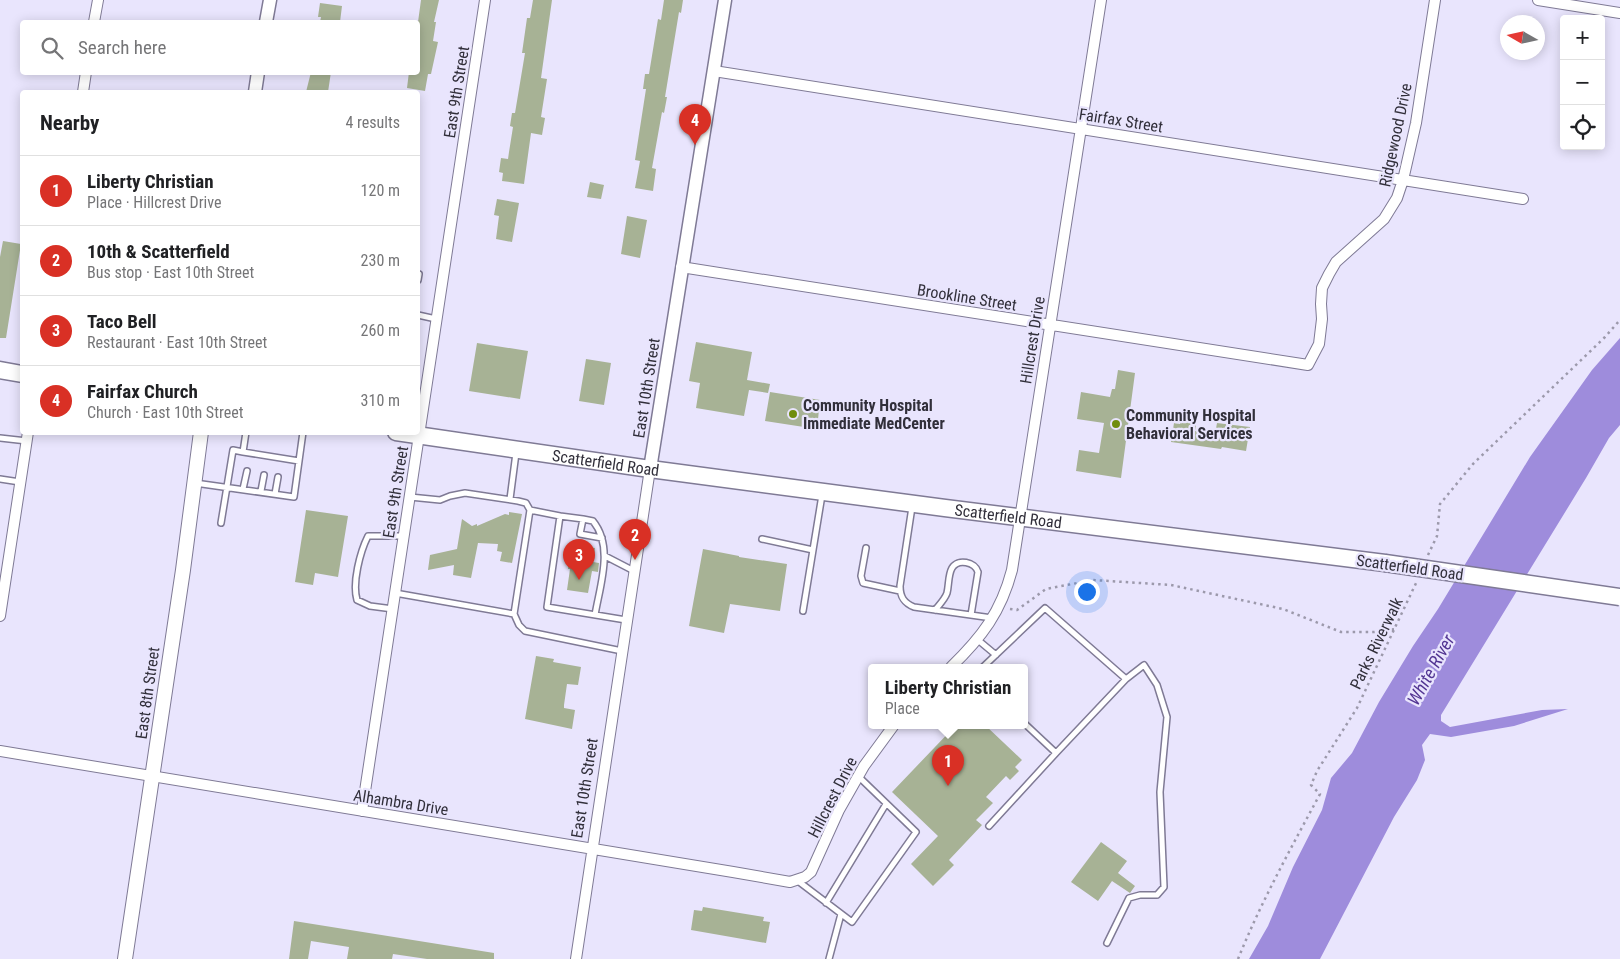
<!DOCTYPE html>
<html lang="en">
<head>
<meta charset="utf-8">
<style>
	:root { --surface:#fff; --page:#f2f2f2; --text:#202124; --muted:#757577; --line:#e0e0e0; --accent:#d93025 }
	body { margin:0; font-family:"Roboto Condensed",sans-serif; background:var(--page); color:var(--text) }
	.controls { position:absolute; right:15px; top:15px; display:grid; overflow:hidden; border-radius:5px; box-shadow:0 2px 12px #0003 }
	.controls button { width:45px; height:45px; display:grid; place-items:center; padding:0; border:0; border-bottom:1px solid var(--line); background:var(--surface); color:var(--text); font:25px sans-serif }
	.compass { position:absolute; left:1500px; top:15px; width:45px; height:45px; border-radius:50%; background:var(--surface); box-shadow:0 2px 12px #0003; rotate:279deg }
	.you { position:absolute; left:1086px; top:591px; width:18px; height:18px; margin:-12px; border:4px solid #fff; border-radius:50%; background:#1a73e8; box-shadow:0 0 0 8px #1a73e833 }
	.badge { display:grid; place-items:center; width:32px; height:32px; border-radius:50%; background:var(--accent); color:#fff; font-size:16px; font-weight:700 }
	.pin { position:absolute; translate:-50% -41px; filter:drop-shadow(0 1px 2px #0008) }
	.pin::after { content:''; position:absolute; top:26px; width:18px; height:15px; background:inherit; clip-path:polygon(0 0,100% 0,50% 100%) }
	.popup { position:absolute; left:868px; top:664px; width:160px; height:65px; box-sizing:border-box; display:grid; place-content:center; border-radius:5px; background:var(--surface); filter:drop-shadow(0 1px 4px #0005); font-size:16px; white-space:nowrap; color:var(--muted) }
	.popup b { font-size:19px; color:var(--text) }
	.popup::after { content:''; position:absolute; left:50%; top:100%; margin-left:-10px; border:10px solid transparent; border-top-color:var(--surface) }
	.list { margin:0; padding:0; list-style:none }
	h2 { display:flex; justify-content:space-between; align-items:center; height:65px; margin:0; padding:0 20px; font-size:21px }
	h2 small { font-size:16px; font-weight:400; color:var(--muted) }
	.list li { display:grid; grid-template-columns:32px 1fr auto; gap:15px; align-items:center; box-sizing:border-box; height:70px; padding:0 20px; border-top:1px solid var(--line) }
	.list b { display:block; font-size:19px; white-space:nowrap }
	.list p { margin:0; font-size:16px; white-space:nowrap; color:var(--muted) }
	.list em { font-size:16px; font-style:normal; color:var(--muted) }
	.icon { flex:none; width:28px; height:28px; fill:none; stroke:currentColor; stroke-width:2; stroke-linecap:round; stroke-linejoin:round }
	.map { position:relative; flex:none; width:1620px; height:959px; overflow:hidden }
	.search { position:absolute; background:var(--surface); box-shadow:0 2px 12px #0003; left:20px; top:20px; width:400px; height:55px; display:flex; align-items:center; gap:12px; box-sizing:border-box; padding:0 18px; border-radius:5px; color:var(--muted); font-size:19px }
	.panel { position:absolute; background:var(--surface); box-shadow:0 2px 12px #0003; left:20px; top:90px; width:400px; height:345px; border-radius:5px }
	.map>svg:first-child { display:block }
</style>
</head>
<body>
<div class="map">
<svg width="1620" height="959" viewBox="0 0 1620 959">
	<rect width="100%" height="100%" fill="#e9e5fd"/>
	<path fill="#9e8cdc" d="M1620,338V425L1609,438L1586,478L1441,715V721L1450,727L1542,710L1568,709L1514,726L1451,737L1430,734L1422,745L1425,760L1417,780L1394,817L1320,959H1249L1268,926L1293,867L1322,810L1331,778L1352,753L1379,702L1413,646L1438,609L1530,457L1592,370Z"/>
	<path fill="#a7b295" d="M421,0H439L434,22H436L433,41L438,42L431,74H428L425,91L407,88L409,72H418V22Z
		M533,0H552L541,78L547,79L541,117L545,118L542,135L531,133L524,184L502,181L503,173L499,172L501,158L508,159L509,152L513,127L510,126L512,113H515L525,53H522L527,18H530Z
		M664,0H683L681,13L679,12L665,97H667L664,113L662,112L652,168L656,169L653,191L635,188L640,161L635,160L646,89H643L645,74H649L658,19L661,20Z
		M320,3L342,6L340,22H320L321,17H318Z
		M311,72H331L328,92H306Z
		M590,182L604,185L601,199L587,197Z
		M497,199L519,203L512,242L496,239L499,216L494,215Z
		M627,216L647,220L640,258L621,254Z
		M3,241L21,244L6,338H0V257Z
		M696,342L752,352L747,380L770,384L768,393L749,390L744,416L696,408L700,383L689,381Z
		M477,343L528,351L520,399L469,391Z
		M586,359L611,363L604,405L579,401Z
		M1118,370L1135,373L1121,478L1076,471L1079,450L1099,453L1104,423L1077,419L1081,392L1110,397L1112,389H1115Z
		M770,392L820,400L817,429L765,421Z
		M1182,415L1197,418L1195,431L1215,434L1217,423L1250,427L1246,451L1222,447L1221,449L1171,442L1174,423L1180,424Z
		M306,510L348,516L338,577L315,573L313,585L295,582Z
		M509,512L522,514L512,563L500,561L502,552L497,551L498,544L478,543L471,578L453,575L454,565L428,570L430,555L457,549L462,519L472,526L477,524V526L505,514L509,515Z
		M574,545L595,548L593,562L599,563L598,572L592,571L588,593L567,590L570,569H568L569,559H572Z
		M703,549L739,556V557L787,564L780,611L730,604L724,633L689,626Z
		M536,656L554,659L553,662L581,667L578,685L567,684L564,705V708L575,710L572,729L525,719Z
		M956,725H985L1022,760L1015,767L1019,771L1010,780L1006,776L986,797L993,803L976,820L982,825L949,860L954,865L933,886L911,864L938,836L892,792Z
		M1101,842L1127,861L1118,873L1135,886L1130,893L1112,881L1098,901L1071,882Z
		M703,907L764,917L763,921L770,922L766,943L691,930L694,910L702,911Z
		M294,921L494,953V959H427L393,954L392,959H347L349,947L311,941L308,959H289Z"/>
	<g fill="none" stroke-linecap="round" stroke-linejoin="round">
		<defs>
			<path id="service" d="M418,280L419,274
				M418,315L436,319
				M246,432L243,452L299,461
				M0,438L27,441
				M0,479L20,482
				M195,483L294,497L303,432
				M243,489L247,471
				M261,491L264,475
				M275,494L278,477
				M410,497L440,500L450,496L465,493L518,501L526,503L530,510
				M510,499L516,453
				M912,507L900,586C900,597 904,603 914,607L992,618
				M560,516L530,510L514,614L519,625L525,631L622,651
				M583,519L560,516L547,607L626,620
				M221,523L233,450L243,452
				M762,539L813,550
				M866,548L861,576L863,583L900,591
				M605,556L634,571
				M395,593L514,614
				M393,609L370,606L357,600C352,583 360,552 368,536H404
				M935,610C940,604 945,599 947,593C949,585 948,575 952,568C958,558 975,562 978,572L971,615
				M803,611L822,495
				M595,615C600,585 614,547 593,521L583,519L580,534L602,538
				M978,640L996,655
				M983,667L1045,608L1126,679L1056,753L1024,723
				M989,826L1056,753
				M798,881L852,922L916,832L858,776
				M826,903L886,804
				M1107,943L1129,898L1140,895H1157L1164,887L1160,792L1167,717L1157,685L1144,665L1126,679
				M829,959L841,914"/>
			<path id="minor" d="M1538,0L1620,13
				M94,22L98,0
				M714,71L1523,199
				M83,92L86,72
				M681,267L1308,365L1319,344L1322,319L1321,304L1322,288L1329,274L1336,262L1384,219L1397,198L1403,180L1416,123L1435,0
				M0,616L28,432
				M951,667C982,637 1001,612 1012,570L1101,0
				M0,751L733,872L790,882L805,877L811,872L839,810L864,766L894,725
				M362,811L485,0
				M576,959L650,469"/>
			<path id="tertiary" d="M266,22L270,0
				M255,92L258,72
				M650,469L725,0"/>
			<path id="secondary" d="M125,959L183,570L201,432"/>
			<g id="primary">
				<path d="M0,370L22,374"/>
				<path id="s1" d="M396,432L650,469L945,508L1385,563"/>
			</g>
		</defs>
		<use href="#service" stroke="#7f7a95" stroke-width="8"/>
		<use href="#minor" stroke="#7f7a95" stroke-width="12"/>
		<use href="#tertiary" stroke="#7f7a95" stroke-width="15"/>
		<use href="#secondary" stroke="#7f7a95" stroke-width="16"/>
		<use href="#primary" stroke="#7f7a95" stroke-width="19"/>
		<path stroke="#9c99ab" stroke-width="2.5" stroke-dasharray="2.5 4" stroke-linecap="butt" d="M1428,555L1437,536L1440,504L1473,464L1605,337L1620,320
			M1010,609L1017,610L1046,589L1093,580L1171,585L1283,609L1341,632H1374L1396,629
			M1238,959C1261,902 1291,848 1320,794L1311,785L1317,771L1357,708L1417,581"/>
		<use href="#service" stroke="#fff" stroke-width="5"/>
		<use href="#minor" stroke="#fff" stroke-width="10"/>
		<use href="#tertiary" stroke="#fff" stroke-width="12"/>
		<use href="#secondary" stroke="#fff" stroke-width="14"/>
		<use href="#primary" stroke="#fff" stroke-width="16"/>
		<defs>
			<path id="primary-bridge" d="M1385,563L1620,597"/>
		</defs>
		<use href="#primary-bridge" stroke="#7f7a95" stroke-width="19" stroke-linecap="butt"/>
		<use href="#primary-bridge" stroke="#fff" stroke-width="16"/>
	</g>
	<g fill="#708d0e" stroke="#e9e5fd" stroke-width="2">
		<circle cx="793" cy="414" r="5"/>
		<circle cx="1116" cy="424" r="5"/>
	</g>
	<g text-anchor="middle" stroke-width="4.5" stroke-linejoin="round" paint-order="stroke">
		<g font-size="16" fill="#312f3a" stroke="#e9e5fd">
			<text transform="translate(456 92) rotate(-81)" y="6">East 9th Street</text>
			<text transform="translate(1121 120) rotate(9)" y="6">Fairfax Street</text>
			<text transform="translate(1395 135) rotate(-78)" y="6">Ridgewood Drive</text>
			<text transform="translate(967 297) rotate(9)" y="6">Brookline Street</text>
			<text transform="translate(1032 340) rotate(-81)" y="6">Hillcrest Drive</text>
			<text transform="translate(646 388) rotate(-81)" y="6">East 10th Street</text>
			<text dy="6" stroke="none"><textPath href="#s1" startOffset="212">Scatterfield Road</textPath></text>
			<text transform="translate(395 492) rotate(-81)" y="6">East 9th Street</text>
			<text dy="6" stroke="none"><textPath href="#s1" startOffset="618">Scatterfield Road</textPath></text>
			<text transform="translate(1410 567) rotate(8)" y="6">Scatterfield Road</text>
			<text transform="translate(1376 643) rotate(-64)" y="6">Parks Riverwalk</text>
			<text transform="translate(147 693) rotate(-82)" y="6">East 8th Street</text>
			<text transform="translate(584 788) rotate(-81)" y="6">East 10th Street</text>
			<text transform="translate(832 797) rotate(-63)" y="6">Hillcrest Drive</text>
			<text transform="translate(401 802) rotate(9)" y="6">Alhambra Drive</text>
		</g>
		<g font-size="16" font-weight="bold" fill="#312f3a" stroke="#e9e5fd" text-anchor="start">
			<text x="803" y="411">Community Hospital<tspan x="803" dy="18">Immediate MedCenter</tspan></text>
			<text x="1126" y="421">Community Hospital<tspan x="1126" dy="18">Behavioral Services</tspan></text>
		</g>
		<g font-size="18" font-style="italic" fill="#533693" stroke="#e9e5fd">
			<text transform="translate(1431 670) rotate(-61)" y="6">White River</text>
		</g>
	</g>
</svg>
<div class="controls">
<button>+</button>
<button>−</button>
<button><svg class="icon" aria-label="locate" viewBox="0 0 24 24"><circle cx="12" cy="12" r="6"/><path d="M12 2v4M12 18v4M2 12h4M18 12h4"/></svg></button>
</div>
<svg class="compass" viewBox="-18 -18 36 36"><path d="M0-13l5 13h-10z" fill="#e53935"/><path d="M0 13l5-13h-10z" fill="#757577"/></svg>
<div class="you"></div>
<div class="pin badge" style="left:948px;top:786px">1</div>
<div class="popup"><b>Liberty Christian</b>Place</div>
<div class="pin badge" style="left:635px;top:560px">2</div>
<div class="pin badge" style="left:579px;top:580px">3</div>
<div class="pin badge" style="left:695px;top:145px">4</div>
<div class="search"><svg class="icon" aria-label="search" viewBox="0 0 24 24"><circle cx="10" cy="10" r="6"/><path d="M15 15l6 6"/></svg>Search here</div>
<section class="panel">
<h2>Nearby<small>4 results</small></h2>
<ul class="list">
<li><span class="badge">1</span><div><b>Liberty Christian</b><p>Place · Hillcrest Drive</p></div><em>120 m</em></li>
<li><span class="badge">2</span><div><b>10th &amp; Scatterfield</b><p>Bus stop · East 10th Street</p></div><em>230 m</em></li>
<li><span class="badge">3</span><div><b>Taco Bell</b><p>Restaurant · East 10th Street</p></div><em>260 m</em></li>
<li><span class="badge">4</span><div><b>Fairfax Church</b><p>Church · East 10th Street</p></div><em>310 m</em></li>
</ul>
</section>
</div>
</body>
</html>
